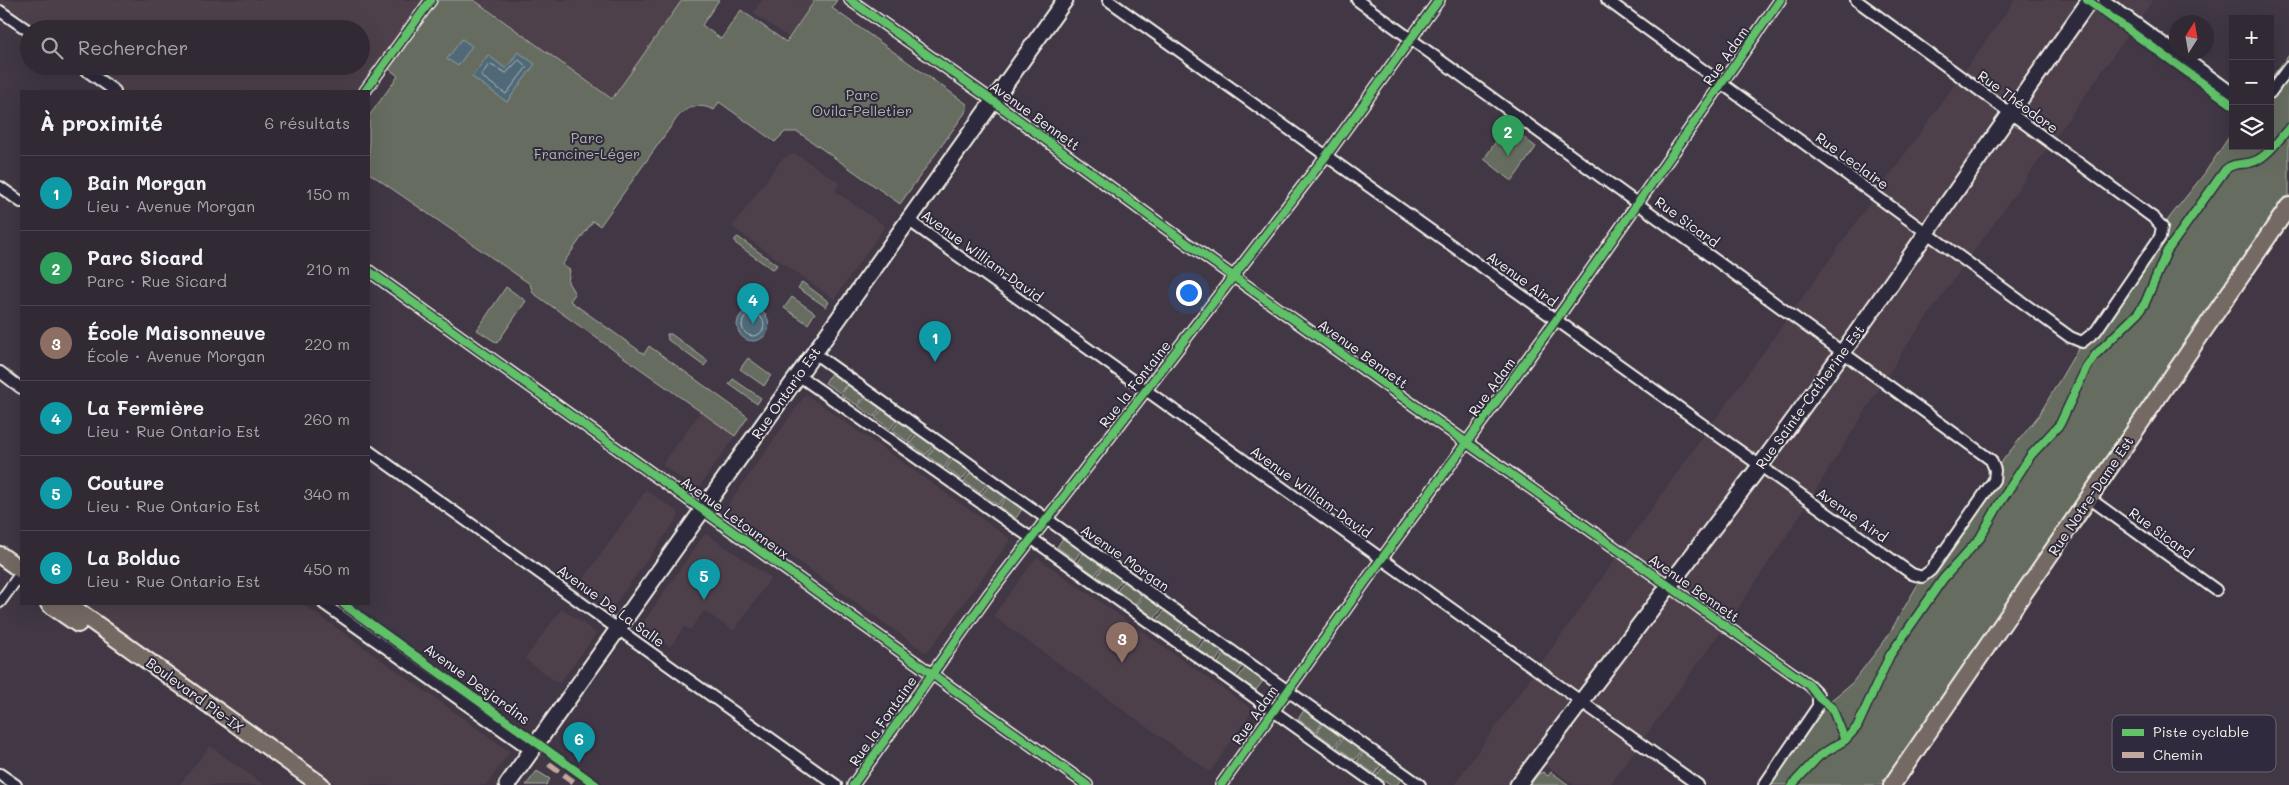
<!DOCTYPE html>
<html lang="fr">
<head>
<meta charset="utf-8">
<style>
	:root { --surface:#312934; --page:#3d3540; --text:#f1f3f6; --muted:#a8a6ac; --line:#4c454f; --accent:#ff9aa2 }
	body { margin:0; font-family:Mali,sans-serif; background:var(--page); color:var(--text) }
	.controls { position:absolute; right:15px; top:15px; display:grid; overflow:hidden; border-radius:0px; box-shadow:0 5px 20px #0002 }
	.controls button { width:45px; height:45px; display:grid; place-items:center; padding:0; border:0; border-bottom:1px solid var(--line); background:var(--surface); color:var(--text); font:25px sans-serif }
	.compass { position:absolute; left:2169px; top:15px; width:45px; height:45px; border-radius:50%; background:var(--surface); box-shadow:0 5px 20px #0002; rotate:11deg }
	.you { position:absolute; left:1188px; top:292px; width:18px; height:18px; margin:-12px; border:4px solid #fff; border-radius:50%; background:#1a73e8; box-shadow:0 0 0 8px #1a73e833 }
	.badge { display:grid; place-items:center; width:32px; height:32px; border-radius:50%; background:var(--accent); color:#fff; font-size:16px; font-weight:700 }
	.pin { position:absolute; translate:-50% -41px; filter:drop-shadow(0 1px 2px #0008) }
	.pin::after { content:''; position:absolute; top:26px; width:18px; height:15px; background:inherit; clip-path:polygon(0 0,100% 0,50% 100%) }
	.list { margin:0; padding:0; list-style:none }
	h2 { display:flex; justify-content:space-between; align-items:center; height:65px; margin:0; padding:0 20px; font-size:21px }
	h2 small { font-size:16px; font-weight:400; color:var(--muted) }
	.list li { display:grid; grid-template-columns:32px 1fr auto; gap:15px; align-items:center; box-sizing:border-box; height:75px; padding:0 20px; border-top:1px solid var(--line) }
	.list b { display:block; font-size:19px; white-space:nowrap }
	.list p { margin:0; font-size:16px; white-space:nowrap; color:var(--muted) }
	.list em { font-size:16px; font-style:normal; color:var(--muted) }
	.icon { flex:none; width:28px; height:28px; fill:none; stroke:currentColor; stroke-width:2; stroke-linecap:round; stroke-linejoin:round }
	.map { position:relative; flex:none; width:2289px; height:785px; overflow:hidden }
	.search { position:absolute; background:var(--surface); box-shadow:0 5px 20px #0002; left:20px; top:20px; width:350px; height:55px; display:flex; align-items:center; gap:12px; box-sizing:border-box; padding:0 18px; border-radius:28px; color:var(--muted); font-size:19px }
	.panel { position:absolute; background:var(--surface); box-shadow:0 5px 20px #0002; left:20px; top:90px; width:350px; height:515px; border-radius:0px }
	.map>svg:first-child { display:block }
</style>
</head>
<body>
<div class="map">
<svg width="2289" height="785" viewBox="0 0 2289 785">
	<rect width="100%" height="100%" fill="#413745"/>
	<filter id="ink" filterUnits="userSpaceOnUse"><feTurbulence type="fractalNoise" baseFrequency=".02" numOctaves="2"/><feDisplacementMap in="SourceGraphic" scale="10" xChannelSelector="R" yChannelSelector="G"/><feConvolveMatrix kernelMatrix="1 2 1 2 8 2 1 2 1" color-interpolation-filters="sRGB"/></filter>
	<g filter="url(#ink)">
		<path fill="#4e404b" d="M0,0H431L365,91H115L80,66H361V29H29L0,11Z
			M474,0H681L613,99Z
			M762,0H814L788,37L753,13Z
			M2015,0H2153L1905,348L1793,526L1736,611L1610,785H1574L1534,756L1512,785H1454Z
			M796,154L840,183L835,191L885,226L834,299L732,227L781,160L789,155Z
			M806,394L1009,538V542L928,651L925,652L725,509Z
			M701,411L735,436L699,487L695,488L662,465Z
			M646,490L678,512L679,516L613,607L580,584Z
			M707,534L771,578L734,631L704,611L690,630L684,627L670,647L640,627L703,536Z
			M1038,558L1253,710L1210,772L993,616L1035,559Z
			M82,604H303L509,751V753L486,785H337Z
			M562,608L595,632V635L559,684L525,659Z
			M210,746L264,785H179Z"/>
		<path fill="#666d60" stroke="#adafa4" d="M431,0H474L612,99L682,0H719L702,25L721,39L741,10L786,42L815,0H837L832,8L967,104V110L900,204L798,132H785L775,142L719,102L714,110C700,103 687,106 677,118L600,226L593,221L562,265L570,270L568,282L575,294L570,301L644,354L649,346L748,417L735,436L533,293L530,284L369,173V116L398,76L384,65Z
			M2289,55V206L1892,785H1765L1830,701L1852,683L1886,639L1922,577L1995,470L2039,415L2082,342L2162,227L2204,174L2233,131V146H2270V79Z
			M1507,125L1536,147L1512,181L1484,159Z
			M738,237L777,265L773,270L735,243V239Z
			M802,282L829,302L826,307L798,288Z
			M506,287L526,301L497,343L477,330Z
			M792,297L815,313L808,324L784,308Z
			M667,334H671L708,361L704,366L668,340Z
			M748,358L771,375L764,386L740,369Z
			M831,373L847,384L840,393L825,383Z
			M733,379L761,398L757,404L729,384Z
			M848,385L863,396L857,405L841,395Z
			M865,397L880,408L874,417L858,406Z
			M882,409L897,420L890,429L875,418Z
			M899,421L915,433L908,442L892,430Z
			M917,434L933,446L926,455L910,443Z
			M935,446L951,458L944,468L928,456Z
			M953,459L969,471L962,480L946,468Z
			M971,472L987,484L980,493L964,481Z
			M989,485L1005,496L998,505L982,494Z
			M1006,497L1022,509L1016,518L999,507Z
			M1063,538L1081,551L1075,560L1057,547Z
			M1083,553L1102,566L1095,575L1077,562Z
			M1103,567L1122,580L1115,589L1097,576Z
			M1123,582L1142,595L1135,604L1117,591Z
			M1144,596L1162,609L1155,618L1137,605Z
			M1164,611L1182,624L1176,633L1157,620Z
			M1184,625L1202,638L1196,647L1178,634Z
			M1204,640L1222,652L1216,661L1198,649Z
			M1224,654L1242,667L1236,676L1218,663Z
			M1245,668L1263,681L1256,690L1238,678Z
			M1304,710L1322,723L1316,732L1298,719Z
			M1323,724L1342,737L1335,746L1317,733Z
			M1343,738L1362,751L1355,760L1337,747Z
			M1363,752L1381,765L1375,774L1357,762Z
			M1383,767L1401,779L1397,785H1390L1376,776Z
			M537,771L550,779L546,785H526Z
			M1543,772L1548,776L1551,772L1569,785H1530L1538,774Z"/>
		<path fill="#4f6978" stroke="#919fa5" d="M462,39L472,46L458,66L447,59Z
			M518,52L535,64L507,102L472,77L488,55L506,69Z
			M737 325a16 16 0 1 1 32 0a16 16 0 1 1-32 0Z"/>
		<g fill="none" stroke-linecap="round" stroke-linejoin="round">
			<path stroke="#b2bbbb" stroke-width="1" d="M519,60L527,67L506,94L481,76L489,64L506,73Z
				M742 325a11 11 0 1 1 22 0a11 11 0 1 1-22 0Z"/>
			<defs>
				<path id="street" d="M850,0L993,101L1167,229L1405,399L1809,685L1818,694V706L1764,785
					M1108,0L1912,574L1922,577L1931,570L1994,480L1995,470L1991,460L1357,0
					M1607,0L2070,337L2082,342L2096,331L2160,237L2162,227L2155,219L1856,0
					M2104,0L2176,52
					M0,11L29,31
					M2177,52L2233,93
					M80,66L115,91
					M365,91L431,0
					M2270,93L2289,67
					M0,187L21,202
					M908,220L1698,785
					M369,271L1087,785
					M814,353L1420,785
					M0,372L21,388
					M798,375L1031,538L1377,785
					M369,451L836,785
					M2089,498L2216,590
					M0,602L21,573
					M324,604L532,751
					M0,774L16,785
					M853,785L989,594L1326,156L1439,0
					M1221,785L1375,568L1556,320L1780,0"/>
				<path id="secondary" d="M507,785L1065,0
					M1518,785L1760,466L1843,352L2090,0"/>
				<path id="primary" d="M0,555L21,570
					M49,604L78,624
					M68,604L321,785
					M1892,785L2289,206"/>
			</defs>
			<use href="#street" stroke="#f4f1e8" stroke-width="14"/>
			<use href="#secondary" stroke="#f4f1e8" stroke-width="19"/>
			<use href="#primary" stroke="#f4f1e8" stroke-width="20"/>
			<use href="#street" stroke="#2f2a3d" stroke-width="10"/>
			<use href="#secondary" stroke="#2f2a3d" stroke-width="15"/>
			<use href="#primary" stroke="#756964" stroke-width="16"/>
			<path stroke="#c3a89e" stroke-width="6" stroke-dasharray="12 6" stroke-linecap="butt" d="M549,764L578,785"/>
			<defs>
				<path id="cycleway" d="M850,0L993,101L1167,229L1405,399L1809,685L1819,698L1832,708L1845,740
					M2087,0L2233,105
					M365,91L431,0
					M369,271L1087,785
					M343,604L596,785
					M853,785L989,594L1326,156L1439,0
					M1221,785L1375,568L1556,320L1780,0
					M1792,785L1819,756L1845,740L1857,727L1890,655L1943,579L1980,538L1998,506L2031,455L2060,424L2086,368L2096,354L2138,313L2145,303L2167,251L2225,170C2235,161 2244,166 2255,161C2269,155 2279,139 2289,128"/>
			</defs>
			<use href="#cycleway" stroke="#2f2a3d" stroke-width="11"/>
			<use href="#cycleway" stroke="#61c268" stroke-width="8"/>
		</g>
	</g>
	<g text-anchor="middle" stroke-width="4" stroke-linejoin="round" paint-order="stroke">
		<g font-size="14" fill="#f4f1e8" stroke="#2f2a3d">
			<text transform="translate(1726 56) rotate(-55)" y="5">Rue Adam</text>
			<text transform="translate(2018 102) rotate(36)" y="5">Rue Théodore</text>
			<text transform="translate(1035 116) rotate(36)" y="5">Avenue Bennett</text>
			<text transform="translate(1852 161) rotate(36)" y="5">Rue Leclaire</text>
			<text transform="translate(1687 222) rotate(36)" y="5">Rue Sicard</text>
			<text transform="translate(982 256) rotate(36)" y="5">Avenue William-David</text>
			<text transform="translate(1522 279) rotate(36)" y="5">Avenue Aird</text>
			<text transform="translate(1363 354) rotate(36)" y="5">Avenue Bennett</text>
			<text transform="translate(1135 384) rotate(-52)" y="5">Rue la Fontaine</text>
			<text transform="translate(1492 387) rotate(-54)" y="5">Rue Adam</text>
			<text transform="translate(786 393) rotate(-55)" y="5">Rue Ontario Est</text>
			<text transform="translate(1810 397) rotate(-54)" y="5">Rue Sainte-Catherine Est</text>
			<text transform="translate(1311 492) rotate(36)" y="5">Avenue William-David</text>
			<text transform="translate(2091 496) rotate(-56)" y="5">Rue Notre-Dame Est</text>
			<text transform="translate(1852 515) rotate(35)" y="5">Avenue Aird</text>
			<text transform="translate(735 518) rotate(36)" y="5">Avenue Letourneux</text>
			<text transform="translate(2161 533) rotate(36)" y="5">Rue Sicard</text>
			<text transform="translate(1125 558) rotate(35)" y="5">Avenue Morgan</text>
			<text transform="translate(1694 588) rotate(35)" y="5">Avenue Bennett</text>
			<text transform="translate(611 606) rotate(36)" y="5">Avenue De La Salle</text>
			<text transform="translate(477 684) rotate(36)" y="5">Avenue Desjardins</text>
			<text transform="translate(195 695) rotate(36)" y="5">Boulevard Pie-IX</text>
			<text transform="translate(1255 715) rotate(-55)" y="5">Rue Adam</text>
			<text transform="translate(883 721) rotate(-55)" y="5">Rue la Fontaine</text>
		</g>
		<g font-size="14" fill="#b4b6ab" stroke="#2f2a3d">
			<text x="862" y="100">Parc<tspan x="862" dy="16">Ovila-Pelletier</tspan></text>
			<text x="587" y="143">Parc<tspan x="587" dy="16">Francine-Léger</tspan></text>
		</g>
	</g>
	<rect x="2112" y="715" width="164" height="57" rx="8" fill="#2f2a3d" stroke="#6a6670" stroke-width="1"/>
	<rect x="2122" y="729" width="22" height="7" fill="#61c268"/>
	<rect x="2122" y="752" width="22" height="6" fill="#c3a89e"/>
	<g font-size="14" fill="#f4f1e8">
		<text x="2153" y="737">Piste cyclable</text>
		<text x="2153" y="760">Chemin</text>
	</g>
</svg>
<div class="controls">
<button>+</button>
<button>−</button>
<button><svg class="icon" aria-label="layers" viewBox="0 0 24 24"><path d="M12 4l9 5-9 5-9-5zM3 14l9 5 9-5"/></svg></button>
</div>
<svg class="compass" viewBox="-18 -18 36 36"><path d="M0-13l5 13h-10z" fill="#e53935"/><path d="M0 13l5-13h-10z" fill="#a8a6ac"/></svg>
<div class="you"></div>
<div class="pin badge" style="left:935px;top:362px;background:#0f9aa8">1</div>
<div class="pin badge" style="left:1508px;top:156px;background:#2e9e5b">2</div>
<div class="pin badge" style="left:1122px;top:663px;background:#8d6e63">3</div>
<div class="pin badge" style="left:753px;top:324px;background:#0f9aa8">4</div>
<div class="pin badge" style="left:704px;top:600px;background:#0f9aa8">5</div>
<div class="pin badge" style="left:579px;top:763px;background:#0f9aa8">6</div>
<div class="search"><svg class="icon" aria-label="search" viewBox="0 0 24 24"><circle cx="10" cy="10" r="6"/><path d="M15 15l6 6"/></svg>Rechercher</div>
<section class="panel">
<h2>À proximité<small>6 résultats</small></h2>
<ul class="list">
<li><span class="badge" style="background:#0f9aa8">1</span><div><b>Bain Morgan</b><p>Lieu · Avenue Morgan</p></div><em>150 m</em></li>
<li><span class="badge" style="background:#2e9e5b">2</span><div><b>Parc Sicard</b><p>Parc · Rue Sicard</p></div><em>210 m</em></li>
<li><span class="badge" style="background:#8d6e63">3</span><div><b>École Maisonneuve</b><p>École · Avenue Morgan</p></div><em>220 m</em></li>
<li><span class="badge" style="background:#0f9aa8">4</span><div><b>La Fermière</b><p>Lieu · Rue Ontario Est</p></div><em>260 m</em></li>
<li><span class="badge" style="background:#0f9aa8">5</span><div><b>Couture</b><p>Lieu · Rue Ontario Est</p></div><em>340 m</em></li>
<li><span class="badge" style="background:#0f9aa8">6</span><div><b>La Bolduc</b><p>Lieu · Rue Ontario Est</p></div><em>450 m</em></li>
</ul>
</section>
</div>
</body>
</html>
